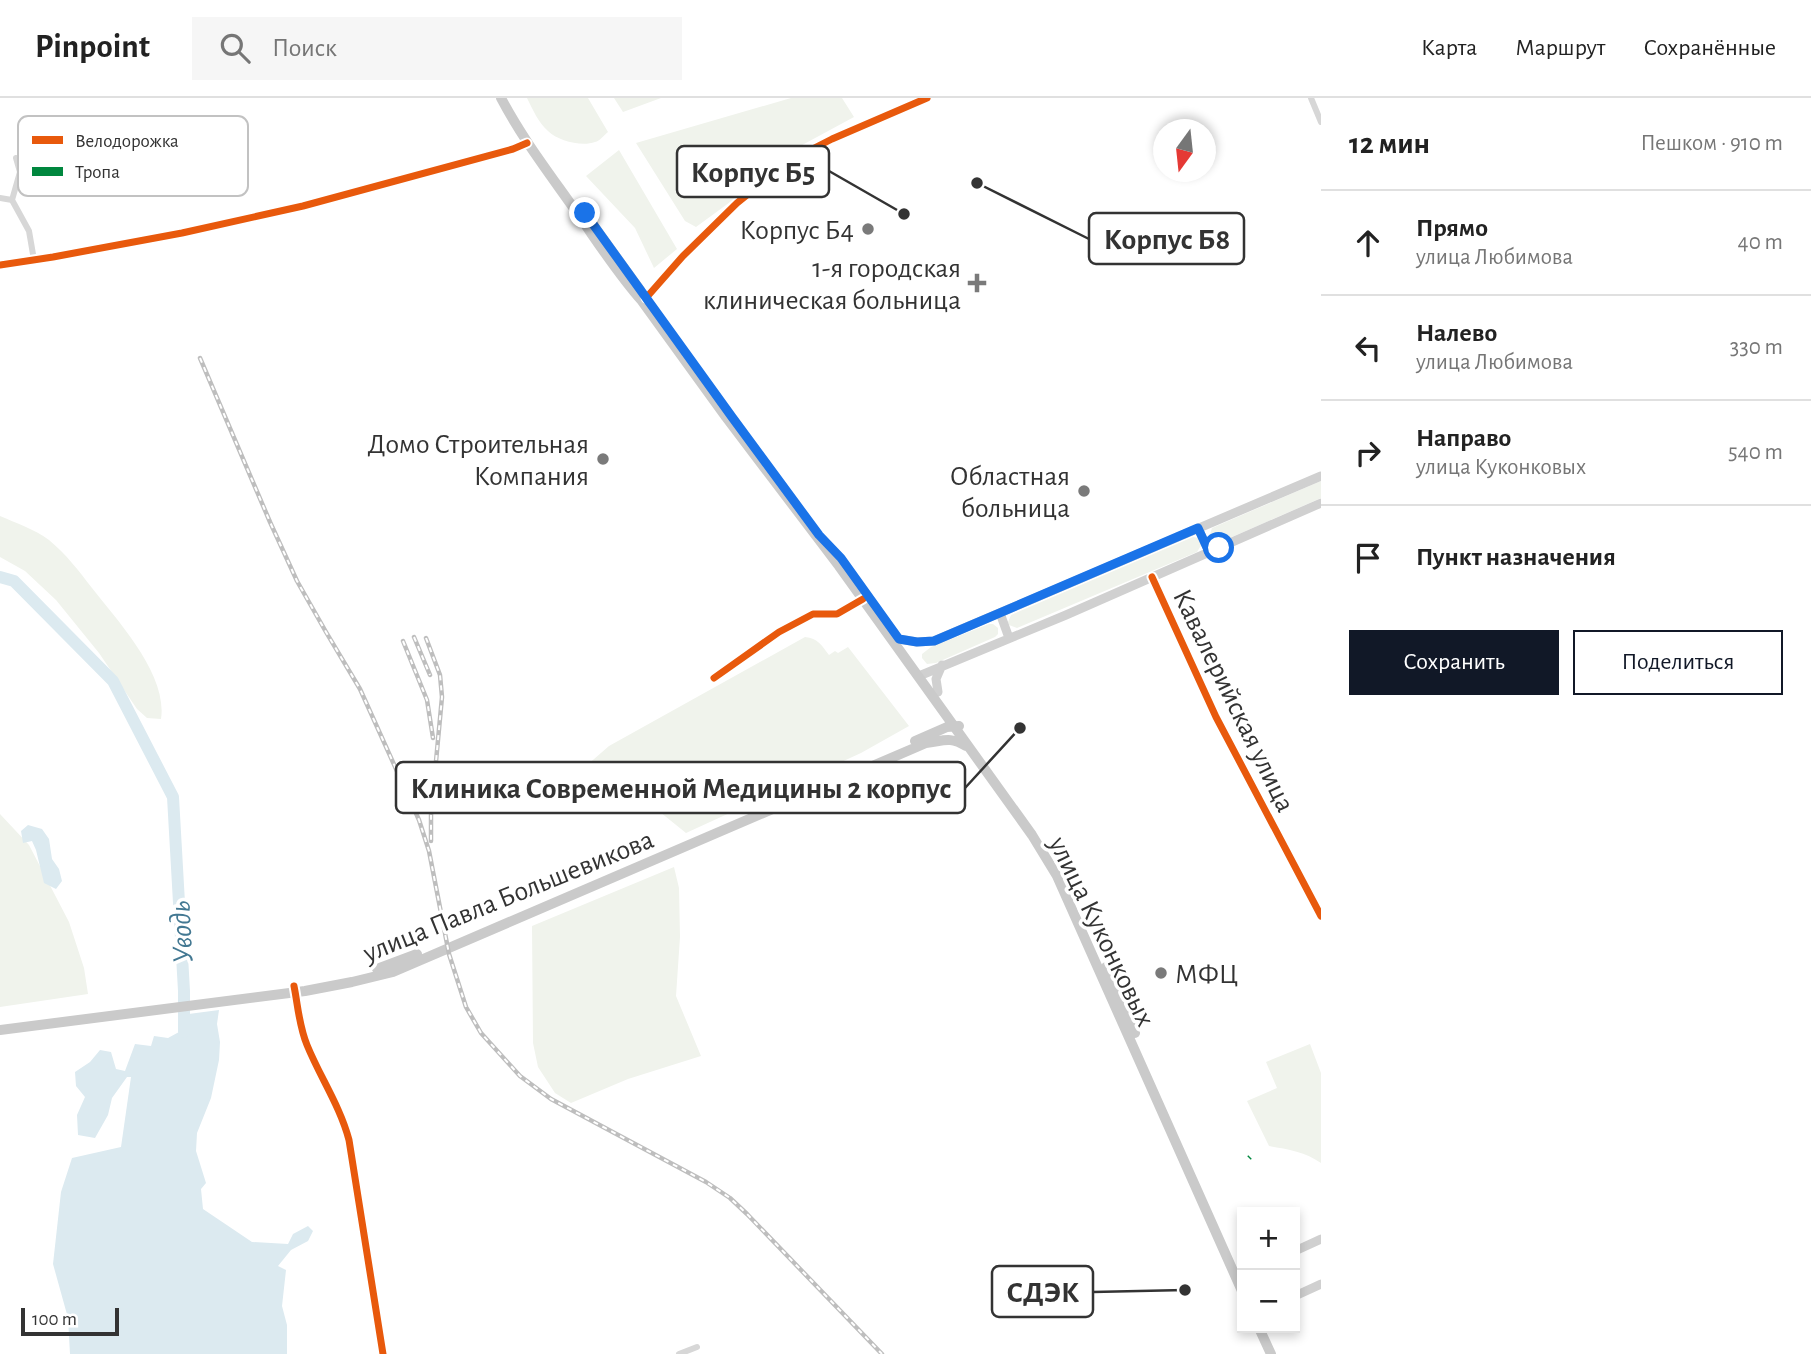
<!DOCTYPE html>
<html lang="ru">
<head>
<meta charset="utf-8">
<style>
	:root { --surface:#fff; --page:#f6f6f6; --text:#222; --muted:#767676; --line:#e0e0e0; --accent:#111827 }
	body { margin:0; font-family:"Alegreya Sans",sans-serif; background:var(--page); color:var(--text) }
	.controls { position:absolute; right:21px; bottom:21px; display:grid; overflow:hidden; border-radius:0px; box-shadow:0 4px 10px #0003 }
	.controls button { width:63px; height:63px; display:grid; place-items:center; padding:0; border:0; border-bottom:2px solid var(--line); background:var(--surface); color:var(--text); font:35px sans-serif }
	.compass { position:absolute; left:1153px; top:21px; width:63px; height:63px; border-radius:50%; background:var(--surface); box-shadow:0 4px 10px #0003; rotate:195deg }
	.scale { position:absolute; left:21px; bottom:18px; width:98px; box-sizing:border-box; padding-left:7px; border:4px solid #333; border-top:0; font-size:19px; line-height:24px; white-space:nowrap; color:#333; -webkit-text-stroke:5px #fff; paint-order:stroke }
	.stop { position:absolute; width:21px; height:21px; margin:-16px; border:5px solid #1a73e8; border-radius:50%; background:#fff }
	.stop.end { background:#1a73e8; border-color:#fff; box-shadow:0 2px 7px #0008 }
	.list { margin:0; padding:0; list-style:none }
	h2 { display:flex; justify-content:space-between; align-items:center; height:91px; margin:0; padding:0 28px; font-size:30px }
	h2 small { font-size:23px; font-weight:400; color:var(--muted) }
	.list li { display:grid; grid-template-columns:46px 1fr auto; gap:21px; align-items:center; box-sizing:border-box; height:105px; padding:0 28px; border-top:2px solid var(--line) }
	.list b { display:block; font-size:26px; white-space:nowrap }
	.list p { margin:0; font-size:23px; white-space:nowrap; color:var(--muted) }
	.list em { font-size:23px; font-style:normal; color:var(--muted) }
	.actions { display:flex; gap:14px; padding:21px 28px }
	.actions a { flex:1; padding:16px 0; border:2px solid var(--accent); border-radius:0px; text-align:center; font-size:24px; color:var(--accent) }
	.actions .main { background:var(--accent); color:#fff }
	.icon { flex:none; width:38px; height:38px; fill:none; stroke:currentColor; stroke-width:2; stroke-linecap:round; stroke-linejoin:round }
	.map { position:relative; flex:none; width:1321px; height:1256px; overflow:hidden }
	header { display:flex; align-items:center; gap:42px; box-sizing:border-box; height:98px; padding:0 35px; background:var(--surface); border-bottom:2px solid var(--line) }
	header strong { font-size:33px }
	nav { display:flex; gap:38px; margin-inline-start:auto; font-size:24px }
	.search { width:490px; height:63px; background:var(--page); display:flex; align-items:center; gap:18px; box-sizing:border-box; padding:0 24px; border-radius:0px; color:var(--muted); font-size:26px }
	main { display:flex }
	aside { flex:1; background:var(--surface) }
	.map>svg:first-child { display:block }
</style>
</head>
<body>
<header>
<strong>Pinpoint</strong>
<div class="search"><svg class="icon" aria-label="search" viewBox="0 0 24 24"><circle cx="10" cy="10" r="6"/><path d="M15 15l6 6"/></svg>Поиск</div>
<nav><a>Карта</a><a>Маршрут</a><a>Сохранённые</a></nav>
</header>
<main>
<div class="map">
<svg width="1321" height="1256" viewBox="0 0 1321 1256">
	<rect width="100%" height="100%" fill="#fff"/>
	<path fill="#f0f3ec" d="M527,0H588L608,34C604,37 600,43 595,44C582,49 558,43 548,33C538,24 533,12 527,0Z
		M614,0H661L623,14Z
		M791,0H842L854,19L780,59L752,88L696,129L685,123L636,45Z
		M619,52L677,151L654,170L635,130L586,78Z
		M1321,383V400L1218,445L1211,443L1209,439L1212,430Z
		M0,418C16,425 34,431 49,442C66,456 79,473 92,490C118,523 168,577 161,621L147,620L137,611L99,555L56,502L25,473L0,459Z
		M1193,439L1198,440L1202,446L1197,454L1017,530L1009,527L1008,524L1011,517Z
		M989,526H993L998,530V536L995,539L936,565L927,566L922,560V556L931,549Z
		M805,539C818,540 822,548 829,557L835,553L838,555L848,549L909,628L861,655L686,735L655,710L641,705L647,671H633L619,688L586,668L609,648Z
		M0,716L29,747L69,824L84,870L88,896L0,909Z
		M674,769L679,790L680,839L676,898L701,958L628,981L571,1005L555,995L538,969L533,945L532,828Z
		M1310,946L1321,975V1065C1306,1054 1287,1051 1269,1048L1247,1003L1277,990L1266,964Z"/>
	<path fill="#dceaf0" d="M28,727L42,731L49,741L52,761L59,771L62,783L56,791L44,785L36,752L32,743L23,745L21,733Z
		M219,912L217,926L220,944L219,962L211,1000L197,1035L196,1053L206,1085L201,1091L203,1111L252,1144L288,1146L293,1136L308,1128L313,1133L308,1143L291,1152L278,1168L286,1172L282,1208L287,1227V1256H70L68,1220L53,1166L61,1094L72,1060L121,1049L131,979H127L112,1000L108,1017L95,1040L78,1037L77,1017L85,999L76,988L75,974L90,964L100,952L111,954L116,971L125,973L135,946L151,948L154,938L168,940L179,934L181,917Z"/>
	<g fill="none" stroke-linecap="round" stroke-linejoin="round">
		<path stroke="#dceaf0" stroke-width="12" d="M0,479L14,483L113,583L173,699L184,893V934"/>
		<path stroke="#d7d7d7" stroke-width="6" d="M1311,0L1321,24
			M0,100L12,102L29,133L34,162
			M12,102L20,74L16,60
			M0,167L53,159L182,135L303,108L513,51L527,45
			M646,200L683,158L737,105L789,63L832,41L927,0
			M1152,479L1216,619L1321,818
			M714,580L779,534L813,516H837L863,501
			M294,888C298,908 299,928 307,947C320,979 340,1008 349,1042L383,1256
			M679,1256L697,1249"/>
		<path stroke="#d0d0d0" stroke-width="9" d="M1198,430L1209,454
			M1000,515L1009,540
			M899,541L917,544L934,543L1321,378
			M919,578L1066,517L1321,405
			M938,594L936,581L942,567
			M1295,1153L1321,1141
			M1295,1198L1321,1186"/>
		<path stroke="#cacaca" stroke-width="10" d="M501,0C522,40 549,75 575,112C597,143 617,175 642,203L726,319L839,468L1032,737L1057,778L1242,1193
			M586,117L640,192
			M915,643L947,629L959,628
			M1106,869L1135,935
			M377,871L417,856
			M0,932L305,893L352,884L393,874L926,645C944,643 949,638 966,648
			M1259,1230L1271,1256"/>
		<defs>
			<path id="rail" d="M200,260L270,424L297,483L326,534L360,591L419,722L429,753L449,856L466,909L481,935L520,978L551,1001L706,1084L730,1100L747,1116L882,1256
				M414,539L430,577
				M426,540L440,577L442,599L431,717V743
				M403,543L427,602L433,640"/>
		</defs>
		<use href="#rail" stroke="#bebebe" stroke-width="4.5"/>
		<use href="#rail" stroke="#fff" stroke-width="2" stroke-dasharray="5" stroke-linecap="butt"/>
		<path stroke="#00873e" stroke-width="5" stroke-dasharray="10 5" stroke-linecap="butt" d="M1249,1060L1250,1059"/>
		<defs>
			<path id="cycleway" d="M0,167L53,159L182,135L303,108L513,51L527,45
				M646,200L683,158L737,105L789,63L832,41L927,0
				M1152,479L1216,619L1321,818
				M714,580L779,534L813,516H837L863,501
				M294,888C298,908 299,928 307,947C320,979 340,1008 349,1042L383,1256"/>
		</defs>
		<use href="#cycleway" stroke="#fff" stroke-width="11"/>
		<use href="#cycleway" stroke="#e8590c" stroke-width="7"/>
	</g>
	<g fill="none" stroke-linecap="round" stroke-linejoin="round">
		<path stroke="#1a73e8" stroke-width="9" d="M585,115L732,319L819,437L841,460L899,541L917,544L934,543L1198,430L1209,454L1219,450"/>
	</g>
	<g fill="#7a7a7a" stroke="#fff" stroke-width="2.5">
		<circle cx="868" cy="131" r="7"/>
		<path d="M973.5 174.5h7v7h7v7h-7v7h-7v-7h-7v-7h7z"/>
		<circle cx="603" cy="361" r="7"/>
		<circle cx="1084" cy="393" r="7"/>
		<circle cx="1161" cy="875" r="7"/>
	</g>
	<g text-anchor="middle" stroke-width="7" stroke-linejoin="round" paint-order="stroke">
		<g font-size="28" fill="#333" stroke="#fff" text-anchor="end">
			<text x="854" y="141">Корпус Б4</text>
			<text x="961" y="179">1-я городская<tspan x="961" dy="32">клиническая больница</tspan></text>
			<text x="589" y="355">Домо Строительная<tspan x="589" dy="32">Компания</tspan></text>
			<text x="1070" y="387">Областная<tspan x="1070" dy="32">больница</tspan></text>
			<text x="1175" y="885" text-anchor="start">МФЦ</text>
		</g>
		<g font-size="28" fill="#333" stroke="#fff">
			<text transform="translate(1235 602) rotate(64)" y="10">Кавалерийская улица</text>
			<text transform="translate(508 797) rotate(-22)" y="10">улица Павла Большевикова</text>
			<text transform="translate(1103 833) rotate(64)" y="10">улица Куконковых</text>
		</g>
		<g font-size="30" font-style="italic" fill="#437892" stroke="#fff">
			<text transform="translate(181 834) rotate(-93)" y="10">Уводь</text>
		</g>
	</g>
	<rect x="18" y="18" width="230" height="80" rx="10" fill="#fff" stroke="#c2c2c2" stroke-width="2"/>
	<rect x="32" y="38" width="31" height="8" fill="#e8590c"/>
	<rect x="32" y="69" width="31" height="9" fill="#00873e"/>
	<g font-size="19" fill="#333">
		<text x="75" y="49">Велодорожка</text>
		<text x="75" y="80">Тропа</text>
	</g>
	<path fill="none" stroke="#333" stroke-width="2.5" d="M904 116L829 73M977 85L1089 141M1020 630L965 690M1185 1192L1093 1194"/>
	<g fill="#333" stroke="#fff" stroke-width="2.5">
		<circle cx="904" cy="116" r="7"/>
		<circle cx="977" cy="85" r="7"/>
		<circle cx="1020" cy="630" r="7"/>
		<circle cx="1185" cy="1192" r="7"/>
	</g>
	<g fill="#fff" stroke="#333" stroke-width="2.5">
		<rect x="677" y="48" width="152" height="51" rx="7"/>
		<rect x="1089" y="115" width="155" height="51" rx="7"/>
		<rect x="396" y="664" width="569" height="51" rx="7"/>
		<rect x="992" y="1168" width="101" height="51" rx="7"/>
	</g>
	<g font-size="30" text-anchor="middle" font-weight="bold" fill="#333">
		<text x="753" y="84">Корпус Б5</text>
		<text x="1167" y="151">Корпус Б8</text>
		<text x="681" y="700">Клиника Современной Медицины 2 корпус</text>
		<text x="1043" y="1204">СДЭК</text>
	</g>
</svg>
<div class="controls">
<button>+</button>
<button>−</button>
</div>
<svg class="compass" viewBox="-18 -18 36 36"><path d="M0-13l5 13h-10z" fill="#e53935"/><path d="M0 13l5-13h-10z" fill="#767676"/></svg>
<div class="scale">100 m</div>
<div class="stop" style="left:1219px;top:450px"></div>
<div class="stop end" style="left:585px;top:115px"></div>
</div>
<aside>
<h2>12 мин<small>Пешком · 910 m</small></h2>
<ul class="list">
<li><svg class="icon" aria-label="ahead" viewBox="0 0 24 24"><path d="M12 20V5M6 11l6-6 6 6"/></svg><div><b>Прямо</b><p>улица Любимова</p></div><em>40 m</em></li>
<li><svg class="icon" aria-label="left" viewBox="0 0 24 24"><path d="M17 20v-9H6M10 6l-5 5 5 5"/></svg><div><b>Налево</b><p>улица Любимова</p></div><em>330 m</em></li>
<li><svg class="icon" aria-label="right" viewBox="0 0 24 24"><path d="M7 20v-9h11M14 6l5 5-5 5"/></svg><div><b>Направо</b><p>улица Куконковых</p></div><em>540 m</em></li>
<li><svg class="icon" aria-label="arrive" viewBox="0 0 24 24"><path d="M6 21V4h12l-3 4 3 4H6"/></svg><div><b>Пункт назначения</b></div></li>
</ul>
<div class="actions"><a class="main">Сохранить</a><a>Поделиться</a></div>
</aside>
</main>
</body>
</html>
